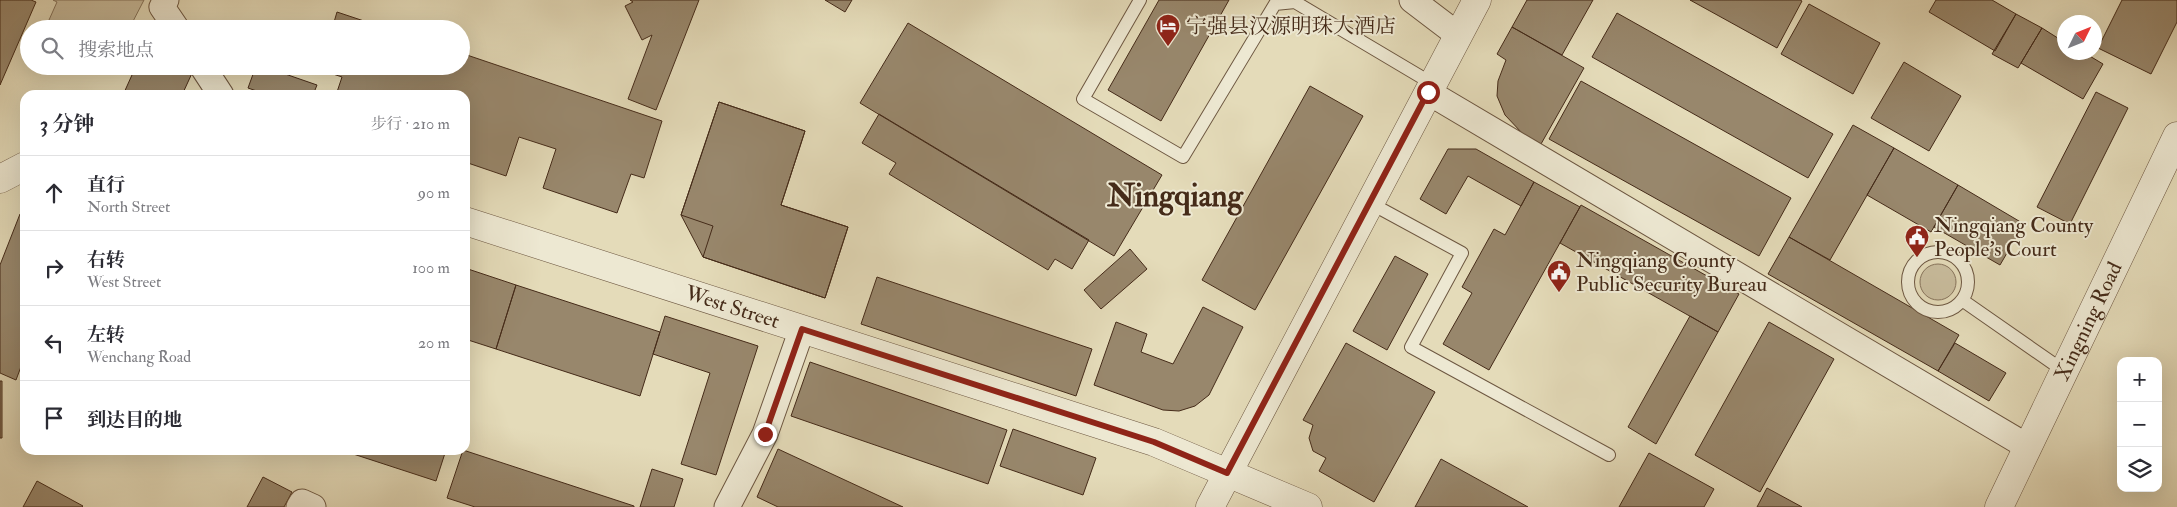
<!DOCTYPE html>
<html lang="zh">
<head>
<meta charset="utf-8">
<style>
	:root { --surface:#fff; --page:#f2f2f3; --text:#2b2b33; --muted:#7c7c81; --line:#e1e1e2 }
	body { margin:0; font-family:"IM FELL Double Pica","Noto Serif SC",serif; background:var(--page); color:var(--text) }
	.controls { position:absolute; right:15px; bottom:15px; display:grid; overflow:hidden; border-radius:10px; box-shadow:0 5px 20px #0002 }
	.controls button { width:45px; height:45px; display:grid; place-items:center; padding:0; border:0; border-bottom:1px solid var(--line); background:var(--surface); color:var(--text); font:25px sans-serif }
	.compass { position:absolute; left:2057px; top:15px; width:45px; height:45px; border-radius:50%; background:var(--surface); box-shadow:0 5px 20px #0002; rotate:47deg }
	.stop { position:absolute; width:15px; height:15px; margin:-11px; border:4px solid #8f2418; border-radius:50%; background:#fff }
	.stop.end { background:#8f2418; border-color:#fff; box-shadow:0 1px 5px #0008 }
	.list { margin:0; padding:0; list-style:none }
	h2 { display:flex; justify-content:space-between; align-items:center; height:65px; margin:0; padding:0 20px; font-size:21px }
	h2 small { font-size:16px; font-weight:400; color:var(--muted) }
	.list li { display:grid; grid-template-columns:32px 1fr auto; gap:15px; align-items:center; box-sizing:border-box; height:75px; padding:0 20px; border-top:1px solid var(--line) }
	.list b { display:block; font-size:19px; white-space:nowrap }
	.list p { margin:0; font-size:16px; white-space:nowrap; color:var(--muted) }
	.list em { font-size:16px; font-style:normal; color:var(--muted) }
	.icon { flex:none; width:28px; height:28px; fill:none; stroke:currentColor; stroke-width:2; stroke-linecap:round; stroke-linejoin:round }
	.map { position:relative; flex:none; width:2177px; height:507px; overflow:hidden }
	.search { position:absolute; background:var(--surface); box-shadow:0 5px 20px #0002; left:20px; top:20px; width:450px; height:55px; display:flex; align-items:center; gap:12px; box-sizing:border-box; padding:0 18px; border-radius:28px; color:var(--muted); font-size:19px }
	.panel { position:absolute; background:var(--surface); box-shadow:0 5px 20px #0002; left:20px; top:90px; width:450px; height:365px; border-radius:15px }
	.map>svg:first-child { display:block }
</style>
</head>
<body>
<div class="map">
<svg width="2177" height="507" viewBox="0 0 2177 507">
	<rect width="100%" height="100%" fill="#e4dbb9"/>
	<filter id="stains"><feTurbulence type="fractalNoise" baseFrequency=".004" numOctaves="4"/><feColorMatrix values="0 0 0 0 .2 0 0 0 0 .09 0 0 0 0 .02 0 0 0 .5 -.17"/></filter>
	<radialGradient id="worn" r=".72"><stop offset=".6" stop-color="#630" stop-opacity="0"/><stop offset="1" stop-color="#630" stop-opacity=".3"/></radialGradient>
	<path fill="#c9bd9e" stroke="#87745c" d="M53,0H144L129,29H45L57,2Z
		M1920 282a18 18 0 1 1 36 0a18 18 0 1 1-36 0Z"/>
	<path fill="#98876c" stroke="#452b19" d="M0,0H31L36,2L0,85Z
		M630,0H699L656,110L628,99L652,35L642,40L625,6L633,2Z
		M825,0H852L845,12Z
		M1159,0H1229L1161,121L1108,90Z
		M1527,0H1593L1562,55L1512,27Z
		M1690,0H1800L1802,1L1777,48Z
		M1936,0H1992L2016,14L1995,51L1929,12Z
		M2122,0H2177V22L2151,74L2098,48Z
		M1809,4L1880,43L1853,94L1781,54Z
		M337,12L388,29H332Z
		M1617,13L1833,134L1808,178L1592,57Z
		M2016,14L2042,28L2018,68L1992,54Z
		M908,23L1162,175L1114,256L860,103Z
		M1512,27L1584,68L1541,144L1522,133L1505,115L1497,96L1498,81L1506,60L1497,54Z
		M2042,28L2064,42V52H2083L2103,64L2083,99L2021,63Z
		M461,53L662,121L644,178L631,174L617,213L543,188L556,149L519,137L506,176L465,162V95H336L342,77L318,69L319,66H461Z
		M1904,62L1961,96L1929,151L1871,118Z
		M136,66H182L193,71L182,95H123Z
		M256,66H262L317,85L313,95H268L248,88Z
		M1581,81L1791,198L1759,256L1549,139Z
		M1310,86L1363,116L1255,310L1202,280Z
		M2096,92L2128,108L2070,224L2037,207Z
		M719,102L805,131L781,205L848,227L825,298L703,257L681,215Z
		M719,102L805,131L781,205L848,227L825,298L703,257L713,226L681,215Z
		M879,114L1089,240L1072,269L1055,259L1048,270L889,174L896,163L862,143Z
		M1853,125L1894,148L1830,260L1789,237Z
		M1894,148L1958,185L1931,232L1867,195Z
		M1448,149H1476L1534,182L1521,206L1468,176L1446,214L1420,199Z
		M1534,182L1580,207L1489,370L1443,344L1472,293L1462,287L1494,229L1505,235Z
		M1958,185L2024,224L2000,265L1934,227Z
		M1581,205L1739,294L1718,332L1560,243Z
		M25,212V356L16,380L0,373V265L20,214Z
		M1789,237L1959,335L1938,371L1768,274Z
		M1130,249L1147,269L1101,309L1084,290Z
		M1395,256L1428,274L1387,350L1353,331Z
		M465,268L516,285L496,349L465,339Z
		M877,277L1092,349L1076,396L861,324Z
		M516,285L660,332L640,396L496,349Z
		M1203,307L1243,327L1209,395L1195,406L1179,411L1163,410L1094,385L1116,322L1147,334L1141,352L1173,364Z
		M665,316L758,346L716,475L681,464L710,373L653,354Z
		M1690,316L1718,332L1656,444L1628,427Z
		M1769,322L1834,359L1760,492L1695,455Z
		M1346,343L1435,392L1374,502L1319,471L1326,458L1313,451L1309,438L1313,425L1303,420Z
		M1955,343L2006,373L1989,401L1938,371Z
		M810,362L1007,430L988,484L791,416Z
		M0,381H2V438H0Z
		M1013,429L1096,458L1083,495L1000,466Z
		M778,449L903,507H778L757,497Z
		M341,450H446L436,481Z
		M463,450L634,506V507H475L447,498Z
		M1649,453L1714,489L1704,507H1619Z
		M1441,459L1528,507H1415Z
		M652,469L683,479L674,507H640Z
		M263,477L292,492L284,507H247Z
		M37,481L83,506L82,507H23Z
		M1767,488L1802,507H1757Z"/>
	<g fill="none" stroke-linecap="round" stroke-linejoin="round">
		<defs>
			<path id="service" d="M1140,0L1083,99L1183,157L1275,4L1295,2L1433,84
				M1370,203L1462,253L1411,347L1609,455
				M1908 282a30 30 0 1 1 60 0a30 30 0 1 1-60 0Z
				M1962,300L2064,371"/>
			<path id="minor" d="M166,0L162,7L177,29
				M1412,0L1458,35
				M202,66L221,95
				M1428,92L2028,447
				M299,507L302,502L313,507
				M727,507L765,434L802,329"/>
			<g id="tertiary">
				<path d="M0,179L25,166"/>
				<path id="s1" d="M465,221L1154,442L1308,507"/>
				<path d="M1210,507L1477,0"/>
				<path id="s2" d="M1999,507L2177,136"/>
			</g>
		</defs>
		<use href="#service" stroke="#6d5741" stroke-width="14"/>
		<use href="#minor" stroke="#6d5741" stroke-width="27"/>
		<use href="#tertiary" stroke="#6d5741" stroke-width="29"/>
		<use href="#service" stroke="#ede8d2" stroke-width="12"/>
		<use href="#minor" stroke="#ede8d2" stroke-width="25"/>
		<use href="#tertiary" stroke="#ede8d2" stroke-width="28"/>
	</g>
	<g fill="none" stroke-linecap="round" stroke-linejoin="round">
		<path stroke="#8f2418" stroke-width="6" d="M765,434L802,329L1154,442L1227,473L1428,92"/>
	</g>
	<defs>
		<symbol id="hotel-pin" viewBox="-11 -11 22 30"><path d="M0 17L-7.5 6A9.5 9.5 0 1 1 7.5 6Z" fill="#8f2418" stroke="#ede8d2"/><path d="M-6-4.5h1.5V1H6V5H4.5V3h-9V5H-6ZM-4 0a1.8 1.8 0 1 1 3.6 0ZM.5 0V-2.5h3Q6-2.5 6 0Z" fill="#fff"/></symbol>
		<symbol id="civic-pin" viewBox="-11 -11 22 30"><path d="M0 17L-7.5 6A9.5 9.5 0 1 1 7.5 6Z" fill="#8f2418" stroke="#ede8d2"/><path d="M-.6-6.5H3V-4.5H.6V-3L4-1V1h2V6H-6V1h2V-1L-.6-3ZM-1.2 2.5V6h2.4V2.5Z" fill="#fff"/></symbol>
	</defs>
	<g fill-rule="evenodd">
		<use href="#hotel-pin" x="1154" y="12" width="28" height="38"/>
		<use href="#civic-pin" x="1903" y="223" width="28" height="38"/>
		<use href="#civic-pin" x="1545" y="258" width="28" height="38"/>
	</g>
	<g text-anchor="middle" stroke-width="4" stroke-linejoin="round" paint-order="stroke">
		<g font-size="21" fill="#452b19" stroke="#ede8d2" text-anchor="start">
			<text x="1186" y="33">宁强县汉源明珠大酒店</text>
			<text x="1934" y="232">Ningqiang County<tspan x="1934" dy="24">People's Court</tspan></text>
			<text x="1576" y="267">Ningqiang County<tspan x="1576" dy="24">Public Security Bureau</tspan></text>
		</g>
		<g font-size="21" fill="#452b19" stroke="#ede8d2">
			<text dy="7" stroke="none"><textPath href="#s1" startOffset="281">West Street</textPath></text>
			<text dy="7" stroke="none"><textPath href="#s2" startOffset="206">Xingning Road</textPath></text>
		</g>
		<g font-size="31" font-weight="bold" fill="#452b19" stroke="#ede8d2">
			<text x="1175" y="206">Ningqiang</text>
		</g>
	</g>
	<rect width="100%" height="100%" filter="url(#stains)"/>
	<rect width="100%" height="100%" fill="url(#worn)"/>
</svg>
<div class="controls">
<button>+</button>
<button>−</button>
<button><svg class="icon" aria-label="layers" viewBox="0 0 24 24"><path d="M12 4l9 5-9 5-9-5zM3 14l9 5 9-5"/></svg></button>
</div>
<svg class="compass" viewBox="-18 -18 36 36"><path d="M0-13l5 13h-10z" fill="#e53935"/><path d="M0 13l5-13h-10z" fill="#7c7c81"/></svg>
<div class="stop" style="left:1428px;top:92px"></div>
<div class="stop end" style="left:765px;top:434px"></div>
<div class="search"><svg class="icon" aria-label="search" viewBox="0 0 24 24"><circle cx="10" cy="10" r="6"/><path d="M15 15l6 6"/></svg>搜索地点</div>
<section class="panel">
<h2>3 分钟<small>步行 · 210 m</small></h2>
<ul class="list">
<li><svg class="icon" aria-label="ahead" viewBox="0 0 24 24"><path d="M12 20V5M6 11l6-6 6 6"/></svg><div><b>直行</b><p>North Street</p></div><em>90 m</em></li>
<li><svg class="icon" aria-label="right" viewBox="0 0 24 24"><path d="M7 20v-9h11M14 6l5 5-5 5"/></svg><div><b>右转</b><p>West Street</p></div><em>100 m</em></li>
<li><svg class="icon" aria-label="left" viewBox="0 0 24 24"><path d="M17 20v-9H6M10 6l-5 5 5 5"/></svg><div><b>左转</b><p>Wenchang Road</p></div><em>20 m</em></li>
<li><svg class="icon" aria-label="arrive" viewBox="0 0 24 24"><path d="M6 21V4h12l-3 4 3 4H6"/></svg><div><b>到达目的地</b></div></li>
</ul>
</section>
</div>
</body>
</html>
